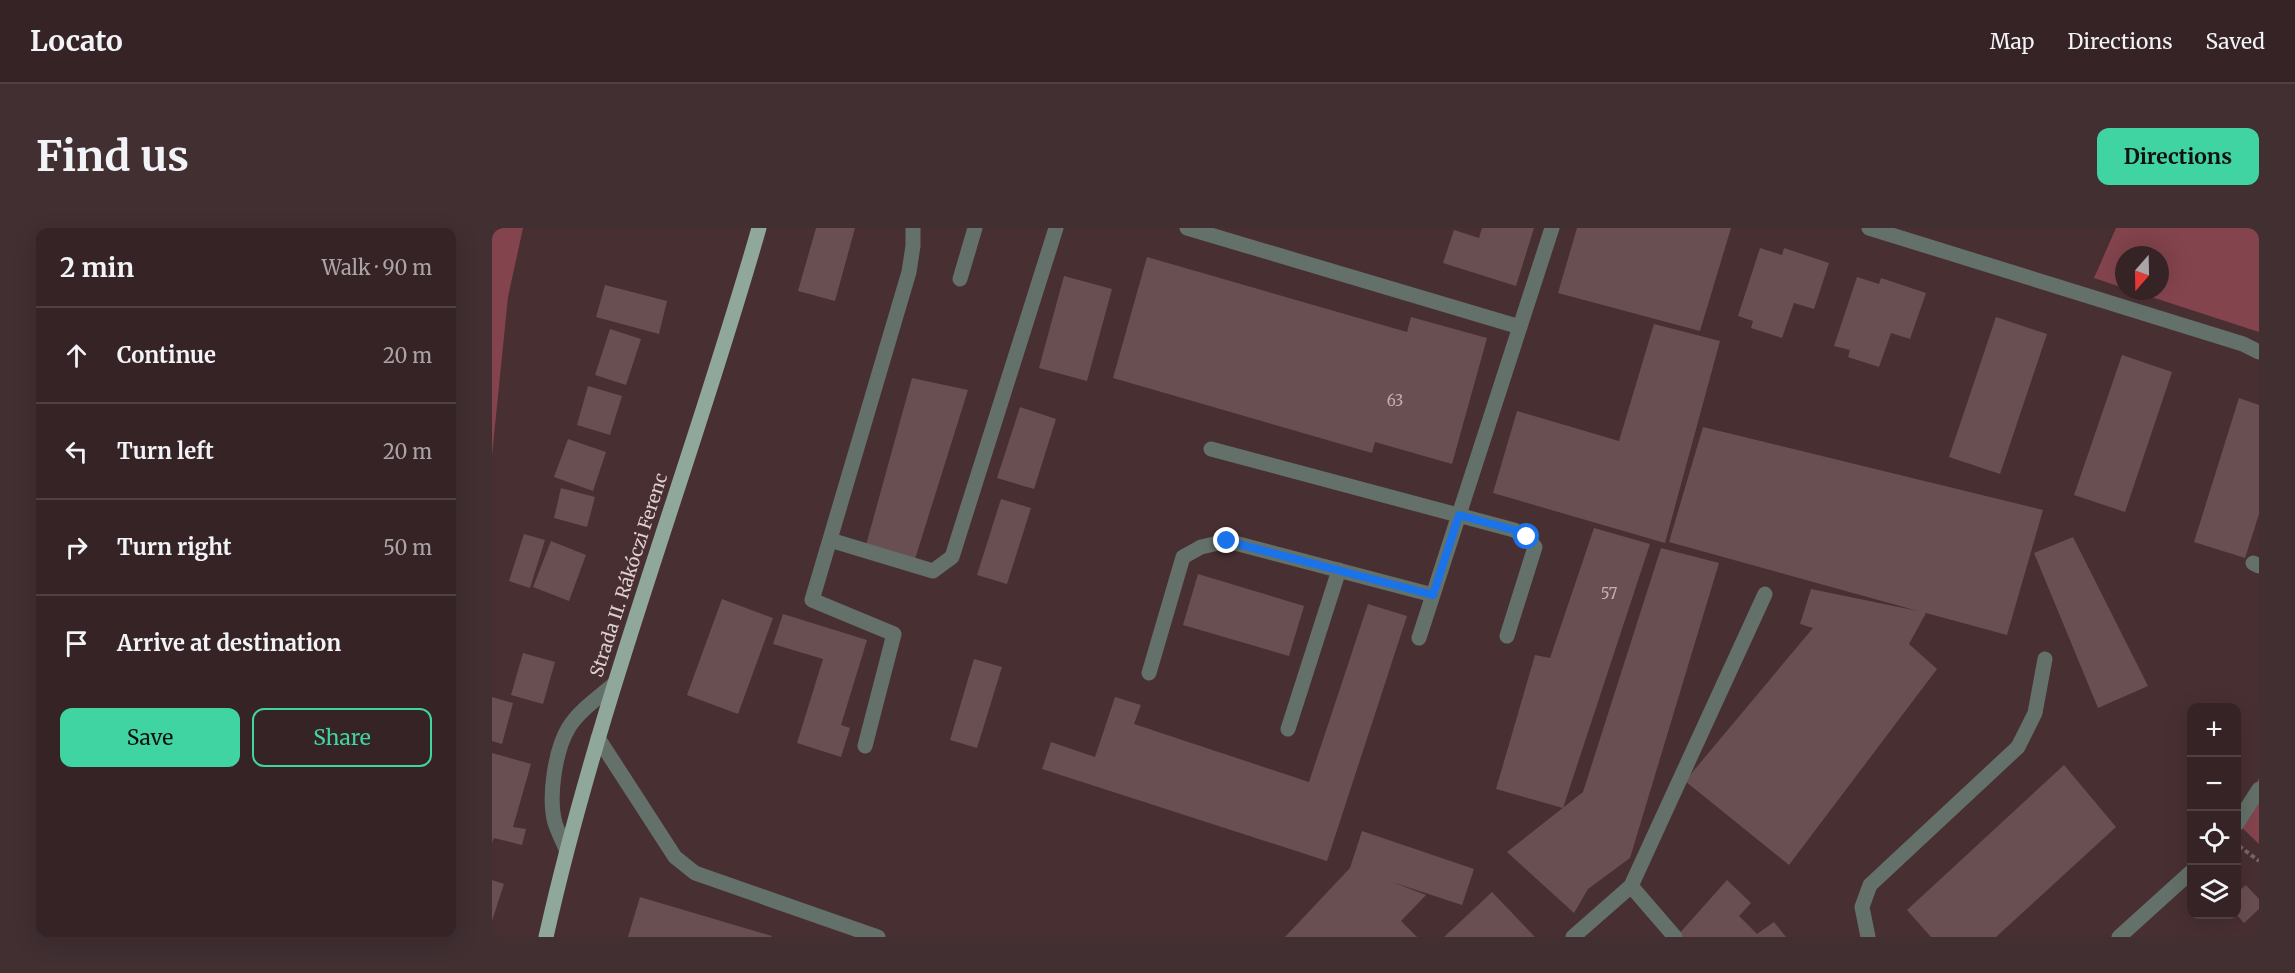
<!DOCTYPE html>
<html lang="en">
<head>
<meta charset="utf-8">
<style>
	:root { --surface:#362326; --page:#412f32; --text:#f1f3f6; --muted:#aaa4a7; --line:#504043; --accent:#40d4a2 }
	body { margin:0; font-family:Merriweather,serif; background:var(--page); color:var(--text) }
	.controls { position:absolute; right:18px; bottom:18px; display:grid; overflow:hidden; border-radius:12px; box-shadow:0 6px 24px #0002 }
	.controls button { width:54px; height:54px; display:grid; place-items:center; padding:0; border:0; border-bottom:2px solid var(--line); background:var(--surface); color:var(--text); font:30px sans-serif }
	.compass { position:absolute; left:1623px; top:18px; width:54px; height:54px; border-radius:50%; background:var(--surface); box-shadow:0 6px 24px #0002; rotate:200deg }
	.stop { position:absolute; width:18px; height:18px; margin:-14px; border:4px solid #1a73e8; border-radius:50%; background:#fff }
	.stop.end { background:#1a73e8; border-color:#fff; box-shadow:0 2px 6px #0008 }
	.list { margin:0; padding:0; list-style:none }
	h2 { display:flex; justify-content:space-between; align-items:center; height:78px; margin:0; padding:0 24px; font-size:26px }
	h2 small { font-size:20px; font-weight:400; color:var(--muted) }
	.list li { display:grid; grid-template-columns:39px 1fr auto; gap:18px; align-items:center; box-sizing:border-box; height:96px; padding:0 24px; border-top:2px solid var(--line) }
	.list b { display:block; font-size:22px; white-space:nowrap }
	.list em { font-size:20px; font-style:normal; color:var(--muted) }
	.actions { display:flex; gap:12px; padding:18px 24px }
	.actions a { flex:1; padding:14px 0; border:2px solid var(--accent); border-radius:12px; text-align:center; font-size:21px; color:var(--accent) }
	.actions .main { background:var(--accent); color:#111 }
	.icon { flex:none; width:33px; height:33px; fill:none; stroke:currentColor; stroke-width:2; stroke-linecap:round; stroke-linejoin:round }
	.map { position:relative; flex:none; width:1767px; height:709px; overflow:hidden; border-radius:12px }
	header { display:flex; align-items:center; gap:36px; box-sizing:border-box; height:84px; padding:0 30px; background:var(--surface); border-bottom:2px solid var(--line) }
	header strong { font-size:28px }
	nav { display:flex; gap:33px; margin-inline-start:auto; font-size:21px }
	.intro { display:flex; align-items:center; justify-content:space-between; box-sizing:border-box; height:144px; padding:0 36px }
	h1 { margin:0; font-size:42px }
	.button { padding:15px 27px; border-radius:12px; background:var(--accent); color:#111; font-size:21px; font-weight:700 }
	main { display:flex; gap:36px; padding:0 36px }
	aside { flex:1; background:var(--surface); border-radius:12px; box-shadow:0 6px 24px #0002 }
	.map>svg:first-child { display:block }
</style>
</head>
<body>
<header>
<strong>Locato</strong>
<nav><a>Map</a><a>Directions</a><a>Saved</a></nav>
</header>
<div class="intro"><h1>Find us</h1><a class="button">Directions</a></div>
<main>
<aside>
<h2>2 min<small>Walk · 90 m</small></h2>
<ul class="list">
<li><svg class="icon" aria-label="ahead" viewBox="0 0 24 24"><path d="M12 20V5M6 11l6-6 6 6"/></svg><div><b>Continue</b></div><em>20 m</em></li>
<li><svg class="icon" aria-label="left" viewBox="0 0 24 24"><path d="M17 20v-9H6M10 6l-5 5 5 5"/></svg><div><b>Turn left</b></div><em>20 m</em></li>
<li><svg class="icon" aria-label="right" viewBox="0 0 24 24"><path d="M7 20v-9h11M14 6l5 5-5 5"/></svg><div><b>Turn right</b></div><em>50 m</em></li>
<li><svg class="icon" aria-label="arrive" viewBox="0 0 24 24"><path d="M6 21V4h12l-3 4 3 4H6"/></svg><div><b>Arrive at destination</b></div></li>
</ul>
<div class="actions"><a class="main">Save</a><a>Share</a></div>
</aside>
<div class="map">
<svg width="1767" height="709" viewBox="0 0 1767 709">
	<rect width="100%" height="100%" fill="#482f32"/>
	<path fill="#84444d" d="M0,0H31L16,69L0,227Z
		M1624,0H1767V104L1641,63H1668V27H1632V60L1602,50Z
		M1767,550V616L1745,595Z"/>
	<path fill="#6a4f52" d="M324,0H363L343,73L306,63Z
		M990,0H1042L1024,58L951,35L962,2L987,10Z
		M1085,0H1239L1208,103L1066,65Z
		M1268,20L1290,27L1292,20L1337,35L1322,81L1302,75L1290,110L1259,100L1261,93L1246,88Z
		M655,29L915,104L919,89L995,110L960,236L883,214L880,225L621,150Z
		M572,48L620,61L595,153L547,140Z
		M1365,49L1387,56L1389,50L1434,65L1418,111L1399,105L1387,139L1356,129L1358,122L1342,118Z
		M113,57L175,73L167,106L104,89Z
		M1504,89L1555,106L1508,246L1457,229Z
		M1162,96L1228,113L1173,315L1001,265L1025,183L1127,213Z
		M118,101L149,111L134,157L103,147Z
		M1630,127L1680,144L1633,284L1582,267Z
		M420,150L476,162L423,331L374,317Z
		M96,158L130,168L118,207L85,197Z
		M1747,170L1767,177V286L1753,330L1702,314Z
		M528,179L564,191L542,261L505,250Z
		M1211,199L1551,282L1515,407L1434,385L1417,416L1445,441L1297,637L1193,553L1321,400L1308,396L1319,361L1426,383L1177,314Z
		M76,211L114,224L101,263L62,249Z
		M69,260L103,269L95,299L62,290Z
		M509,271L539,280L515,356L485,347Z
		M1102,300L1158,316L1071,580L1004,561L1043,427L1058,430Z
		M32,306L53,312L38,360L17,353Z
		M1581,309L1656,458L1606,480L1542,325Z
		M59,313L94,327L77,373L41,359Z
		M1169,320L1227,335L1138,630L1096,661L1082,685L1015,624L1091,564Z
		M706,346L812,378L797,428L691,397Z
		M230,371L281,390L246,486L195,467Z
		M876,376L915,388L835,633L550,541L559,514L603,529L623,469L649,477L642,496L817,554Z
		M291,386L375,412L349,497L358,500L349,529L305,515L331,431L281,416Z
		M31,425L63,434L51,476L19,467Z
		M482,431L510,439L485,520L458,512Z
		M0,469L21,475L10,516L0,513Z
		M0,525L39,536L21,599L34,601L30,617L2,610L0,615Z
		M1572,537L1624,599L1504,709H1439L1415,682Z
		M870,603L982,641L970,677L900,654L934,667L909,693L925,709H793L858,640Z
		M0,652L12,656L0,693Z
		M1235,652L1259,675L1247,688L1265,706L1282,694L1294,709H1188L1186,707Z
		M1754,657L1767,671V681L1752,695L1744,686V665Z
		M1000,664L1043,709H952Z
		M148,669L280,708L279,709H136Z"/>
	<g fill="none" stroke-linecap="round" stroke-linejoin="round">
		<path stroke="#7b6567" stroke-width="4" stroke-dasharray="4.5 3" stroke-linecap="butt" d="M1747,618L1767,633"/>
		<path stroke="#64706a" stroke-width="15" d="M695,0L1028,99
			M1377,0L1751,116L1767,124
			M468,51L483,0
			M719,221L1022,302L1035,310L1043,319L1015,408
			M338,312L441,343L460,329L564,0
			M1761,335L1767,338
			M927,410L1060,0
			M657,445L691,329L709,319L735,313L941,367
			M796,501L847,342
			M106,510L183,629L203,645L386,709
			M373,518L402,406L320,372L417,44L421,18V0
			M1744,597L1767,561
			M74,621C70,612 66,604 63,595C56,569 63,522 77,499C88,482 106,470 121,457
			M1139,658L1273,366
			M1081,709L1139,658L1183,709
			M1376,709L1370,679L1378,657L1526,519L1543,485L1553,431
			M1627,709L1700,643"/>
		<path stroke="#90a79c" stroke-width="15" d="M54,709C108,468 199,238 267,0"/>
	</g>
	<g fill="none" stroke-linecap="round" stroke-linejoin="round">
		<path stroke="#1a73e8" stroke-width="8" d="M735,313L941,367L967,287L1022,302L1035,309"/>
	</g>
	<g text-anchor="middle" stroke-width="6" stroke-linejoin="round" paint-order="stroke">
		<g font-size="15" fill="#c2afb0">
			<text x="903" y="178">63</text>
			<text x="1117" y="371">57</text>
		</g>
		<g font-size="18" fill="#dfcfd0" stroke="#482f32">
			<text transform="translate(137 347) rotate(-72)" y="6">Strada II. Rákóczi Ferenc</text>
		</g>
	</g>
</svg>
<div class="controls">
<button>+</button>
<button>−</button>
<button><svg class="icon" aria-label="locate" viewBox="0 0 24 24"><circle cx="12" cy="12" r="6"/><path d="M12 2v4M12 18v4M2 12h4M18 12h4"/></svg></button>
<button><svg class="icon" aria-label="layers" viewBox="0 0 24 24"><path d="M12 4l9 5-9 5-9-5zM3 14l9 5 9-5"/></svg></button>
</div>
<svg class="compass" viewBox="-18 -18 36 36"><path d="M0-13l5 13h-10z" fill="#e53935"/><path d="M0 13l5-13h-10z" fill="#aaa4a7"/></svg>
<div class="stop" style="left:1035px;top:309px"></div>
<div class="stop end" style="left:735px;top:313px"></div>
</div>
</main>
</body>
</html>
